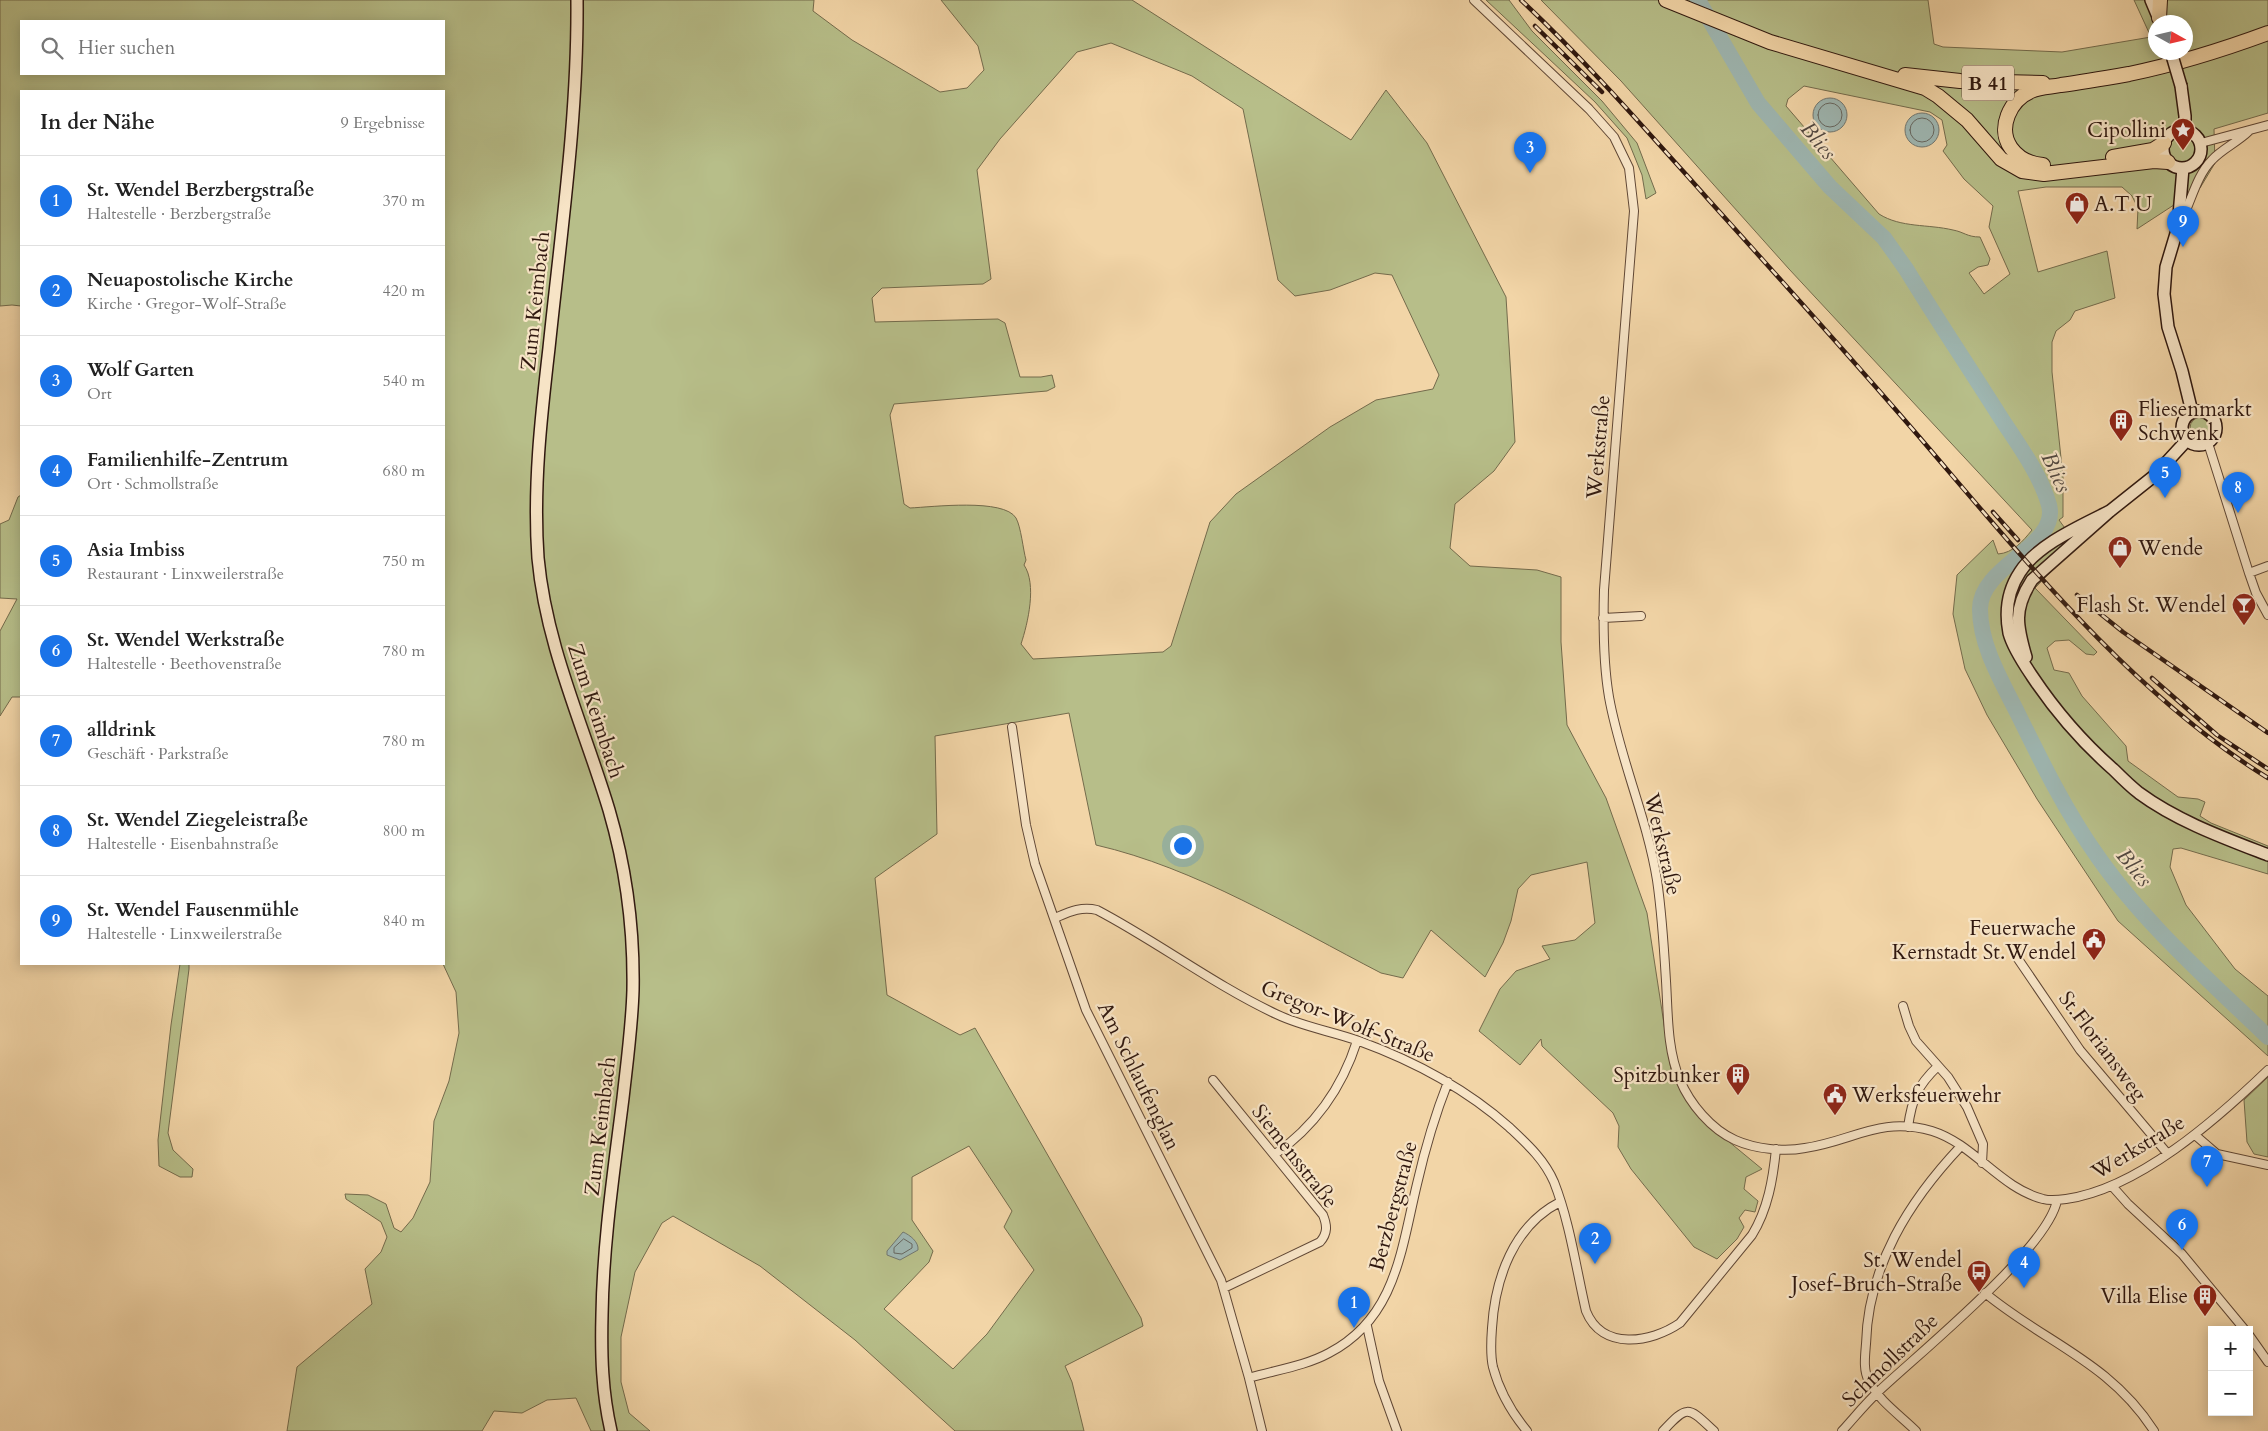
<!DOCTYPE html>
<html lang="de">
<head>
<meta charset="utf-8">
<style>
	:root { --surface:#fff; --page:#f2f2f2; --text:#222; --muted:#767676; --line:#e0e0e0; --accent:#1a73e8 }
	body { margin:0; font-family:Cardo,serif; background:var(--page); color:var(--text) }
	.controls { position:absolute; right:15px; bottom:15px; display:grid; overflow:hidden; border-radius:0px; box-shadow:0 2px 12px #0003 }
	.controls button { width:45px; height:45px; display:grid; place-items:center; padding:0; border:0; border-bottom:1px solid var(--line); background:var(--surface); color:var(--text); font:25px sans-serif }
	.compass { position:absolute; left:2148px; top:15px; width:45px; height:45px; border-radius:50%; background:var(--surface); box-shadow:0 2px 12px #0003; rotate:98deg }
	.you { position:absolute; left:1182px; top:845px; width:18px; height:18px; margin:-12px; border:4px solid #fff; border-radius:50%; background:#1a73e8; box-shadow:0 0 0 8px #1a73e833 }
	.badge { display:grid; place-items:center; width:32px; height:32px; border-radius:50%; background:var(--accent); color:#fff; font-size:16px; font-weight:700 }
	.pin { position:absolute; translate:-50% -41px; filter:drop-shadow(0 1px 2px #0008) }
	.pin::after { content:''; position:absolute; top:26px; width:18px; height:15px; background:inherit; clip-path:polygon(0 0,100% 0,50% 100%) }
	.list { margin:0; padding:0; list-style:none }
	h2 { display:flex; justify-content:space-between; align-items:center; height:65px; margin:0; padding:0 20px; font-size:21px }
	h2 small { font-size:16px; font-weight:400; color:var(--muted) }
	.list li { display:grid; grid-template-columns:32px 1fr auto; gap:15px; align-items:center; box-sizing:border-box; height:90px; padding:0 20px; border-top:1px solid var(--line) }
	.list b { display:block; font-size:19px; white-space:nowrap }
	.list p { margin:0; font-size:16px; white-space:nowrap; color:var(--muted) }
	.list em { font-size:16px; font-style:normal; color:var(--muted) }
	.icon { flex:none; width:28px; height:28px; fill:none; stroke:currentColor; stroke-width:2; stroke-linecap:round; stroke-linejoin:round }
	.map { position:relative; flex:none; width:2268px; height:1431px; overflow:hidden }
	.search { position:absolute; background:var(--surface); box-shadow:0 2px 12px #0003; left:20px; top:20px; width:425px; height:55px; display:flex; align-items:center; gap:12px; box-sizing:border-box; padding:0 18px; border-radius:0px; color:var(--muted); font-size:19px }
	.panel { position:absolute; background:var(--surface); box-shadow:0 2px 12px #0003; left:20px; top:90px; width:425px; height:875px; border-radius:0px }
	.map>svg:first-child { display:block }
</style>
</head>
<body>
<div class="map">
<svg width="2268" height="1431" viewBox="0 0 2268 1431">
	<rect width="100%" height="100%" fill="#f2d5a7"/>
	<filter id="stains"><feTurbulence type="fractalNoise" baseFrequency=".004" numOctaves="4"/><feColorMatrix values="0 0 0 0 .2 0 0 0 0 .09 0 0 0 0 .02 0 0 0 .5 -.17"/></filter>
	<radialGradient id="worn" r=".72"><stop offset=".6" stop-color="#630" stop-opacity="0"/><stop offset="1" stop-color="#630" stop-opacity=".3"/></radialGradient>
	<path fill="#b7be89" stroke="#746b4c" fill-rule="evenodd" d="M0,0H814L813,11L852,40L940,92L967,88L984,70L978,46L941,0H1132L1351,140L1386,90L1427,143L1506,297L1515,442L1494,471L1455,504L1450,548L1470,566L1537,570L1561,577V642L1567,725L1606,798L1647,913L1671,1070L1682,1093L1705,1122L1762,1169L1746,1177L1744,1189L1758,1201L1755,1212L1745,1210L1739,1218L1744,1227L1737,1239L1717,1259L1694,1247L1631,1169L1618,1147L1619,1126L1613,1113L1542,1046L1541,1039L1520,1065L1479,1031L1500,989L1516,971L1550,959L1542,946L1575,940L1595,923L1587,862L1531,875L1518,889L1511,921L1503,943L1485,977L1431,930L1403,978L1381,973C1290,926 1196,868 1096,845L1069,713L935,736L937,834L875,878L887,995L960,1035L975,1028L1141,1318L1143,1326L1065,1366L1072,1382L1084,1431H955L855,1340L760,1266L673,1216L662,1223L635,1272L621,1337V1382L629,1413L650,1431H591L576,1398L547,1400L522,1413L494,1411L482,1431H287L297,1367L372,1304L365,1269L381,1252L387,1237L381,1222L346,1199L345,1194L368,1195L386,1204L394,1228L401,1232L413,1218L430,1182L434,1121L449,1081L459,1033L456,992L443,964L444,91H21V306L12,305L0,306ZM21,21H444V74H21ZM1111,43L1192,76L1243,109L1278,280L1295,296L1330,290L1375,273L1392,275L1439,375L1433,389L1376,400L1330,427L1236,494L1210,522L1171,646L1163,652L1033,659L1021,644C1028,623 1037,584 1024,565L1026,560C1023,549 1021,527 1016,518C1004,498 932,507 910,508L904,504L890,415L894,404L1047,391L1055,387L1052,375L1041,377H1020L1005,323L998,319L875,322L872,298L882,288L983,284L991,279L977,170L1000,139L1077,52ZM969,1146L1012,1211L1004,1227L1034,1270L987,1334L953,1369L884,1309L929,1262L933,1251L912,1220V1177Z
		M1486,0H1509L1532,31L1602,101L1637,143L1656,193L1646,199L1642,175L1627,138L1595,102Z
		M1541,0H1928L1934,44L1943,47L2062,52L2151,37L2134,0H2268V113L2214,129L2215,163L2200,188L2137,229L2138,208L2132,196L2122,187H2046L2018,191L2038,272L2107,251L2115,298L2075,311L2070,320L2056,331L2052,342V372L2063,477V517L2059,520L2078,546L2063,559L2035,588L2097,652L2094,655L2086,654L2069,640L2055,641L2047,648L2054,670L2069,673L2082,696L2126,746L2128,761L2178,797L2198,799L2205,802L2200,816L2211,823L2268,846V874L2181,848L2173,849L2170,867L2186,905L2235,969L2268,996V1056L2118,921L2037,799L1987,715L1965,669L1953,614L1957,575L1993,540L1998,554C2013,553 2023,541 2032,530L1789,269L1621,81ZM2156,22H2186V52H2156ZM1804,86L1930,112L1942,120L1947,145L1943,151L1964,179L1993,206L1989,227L2010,274L1984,294L1969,273L1978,267L1988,265L1990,259L1980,237C1967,237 1964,232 1953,230C1928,224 1901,228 1879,214L1786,106L1788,99Z
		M2190 428a11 11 0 1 1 22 0a11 11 0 1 1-22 0Z
		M21,495V697H12L0,716V631L17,599L0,598V524L9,520L18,497Z
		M180,964H189V969L168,1133L173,1150L193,1169L192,1177H180L159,1166L158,1140L171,1025Z
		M2268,1077V1157L2254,1154L2247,1142L2244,1100Z"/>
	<path fill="#9eb6b1" stroke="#727770" d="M1813 115a17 17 0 1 1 34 0a17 17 0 1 1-34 0Z
		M1905 130a17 17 0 1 1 34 0a17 17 0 1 1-34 0Z
		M903,1232C910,1235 919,1242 918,1250L900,1260L887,1255V1251Z"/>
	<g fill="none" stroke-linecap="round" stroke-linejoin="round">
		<path stroke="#676760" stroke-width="1" d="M1818 115a12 12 0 1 1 24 0a12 12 0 1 1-24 0Z
			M1910 130a12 12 0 1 1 24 0a12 12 0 1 1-24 0Z
			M904,1239L912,1244V1248L902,1254L894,1253V1248Z"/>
		<path stroke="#9eb6b1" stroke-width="16" d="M1698,0L1758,103L1830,187L1884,238L1906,269C1936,318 1968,366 1999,415C2017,443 2040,473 2049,505C2060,546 1980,565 1980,609C1980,646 2002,682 2018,714C2042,763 2066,812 2098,857C2145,924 2209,980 2268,1037"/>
		<defs>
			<path id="street" d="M1474,0L1589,109L1614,137L1629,168L1634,211L1604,590C1603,626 1603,662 1609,697C1620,759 1647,818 1657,880C1662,914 1664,947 1666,981C1668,1013 1667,1050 1680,1080C1690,1104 1711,1129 1735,1140C1755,1149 1784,1152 1805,1148C1853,1141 1880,1116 1932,1131C1974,1144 2000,1188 2043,1199C2050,1201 2059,1200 2066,1199C2138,1189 2217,1119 2268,1070
				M2201,143L2268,125
				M2180,223C2191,203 2196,176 2212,160C2222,149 2238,142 2249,131
				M2208,443L2249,573L2256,593L2268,615
				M2249,573L2268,566
				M1603,618L1641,616
				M1012,727L1026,825L1035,864L1086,1010L1221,1280L1249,1378L1262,1431
				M1055,918C1069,912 1081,906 1097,910C1158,942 1214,985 1276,1014C1303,1027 1331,1031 1359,1041C1414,1061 1465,1088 1509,1127C1527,1144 1544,1159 1554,1182C1570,1223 1576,1268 1586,1311C1602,1351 1651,1343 1680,1323L1752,1235C1768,1209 1773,1179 1776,1149
				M2016,956L2080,1050L2167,1153
				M1903,1006L1909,1026L1916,1041L1948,1077L1967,1107L1983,1144L1982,1163
				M1213,1080L1323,1215C1327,1225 1328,1233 1320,1242L1224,1288
				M1908,1127C1912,1099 1917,1086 1938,1066
				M2195,1135L2217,1154L2268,1165
				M1274,1155C1314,1127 1342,1088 1357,1041
				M2112,1186L2128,1204L2182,1254L2245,1330
				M1985,1293C2044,1342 2110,1362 2154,1431
				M1367,1326L1379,1381L1397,1431
				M2249,1335L2268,1362
				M1249,1378C1276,1370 1305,1366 1329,1353C1396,1318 1401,1250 1417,1184C1425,1149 1435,1115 1448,1082
				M1527,1431C1512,1413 1499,1390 1493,1367C1490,1354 1491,1341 1492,1328C1495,1279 1513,1226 1560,1202
				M1663,1431C1688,1404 1688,1407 1714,1431
				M1842,1431C1854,1418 1865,1404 1878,1392C1917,1355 2049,1248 2057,1200
				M1916,1431C1900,1415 1879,1401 1869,1381C1863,1371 1865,1356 1866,1344C1868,1266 1909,1201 1961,1146"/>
			<path id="secondary" d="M577,0C578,116 561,232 549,348C541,417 533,488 538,558C546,646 584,727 609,810C626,868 634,930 633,990C632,1026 627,1062 623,1098C614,1170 603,1243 602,1315C601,1355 602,1392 611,1431
				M2151,0L2159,19
				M2181,86L2185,116V129
				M2163 149a19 19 0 1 1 38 0a19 19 0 1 1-38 0Z
				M2183,168L2178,227L2166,267L2164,294L2168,327L2182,371L2192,412
				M2182 428a17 17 0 1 1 34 0a17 17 0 1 1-34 0Z
				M2110,511C2081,526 2038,544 2020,572C2008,590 2005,612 2009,633C2013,648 2024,664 2032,676C2056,712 2082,742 2114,770C2122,778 2130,786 2139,793C2177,821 2224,838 2268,855
				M2026,657C2017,626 2013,609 2032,580L2110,511L2154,476L2187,440"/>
			<path id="highway" d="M1666,0L1770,42L1925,88L1938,96L1967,120L2001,159L2022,171L2044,174L2154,161L2168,162
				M2159,18L2160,0
				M1905,75L1960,81L2043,83
				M2113,157L2153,150L2164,143
				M2043,165C2029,164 2019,159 2011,148C1997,128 2010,100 2031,91C2040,87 2051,87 2061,85C2083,82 2106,78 2129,74C2177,64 2222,50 2268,33"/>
		</defs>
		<use href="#street" stroke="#604735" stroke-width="10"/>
		<use href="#secondary" stroke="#30180f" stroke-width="14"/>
		<use href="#highway" stroke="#30180f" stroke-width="16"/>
		<use href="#street" stroke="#f7e4c6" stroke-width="8"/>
		<use href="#secondary" stroke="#f7e4c6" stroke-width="11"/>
		<use href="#highway" stroke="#f2d5a7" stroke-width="14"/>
		<defs>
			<path id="rail" d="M1521,0C1587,62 1647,131 1707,198C1781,280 1855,362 1927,446C2027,563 2136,697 2268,778
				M1535,26L1602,92
				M1993,512L2018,540
				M2077,595L2123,632L2268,733
				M2152,678L2217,735L2268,769"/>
		</defs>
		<use href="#rail" stroke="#30180f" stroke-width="4.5"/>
		<use href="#rail" stroke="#f7e4c6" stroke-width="2.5" stroke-dasharray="8" stroke-linecap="butt"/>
		<defs>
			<path id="secondary-bridge" d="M2171,52L2181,86"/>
		</defs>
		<use href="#secondary-bridge" stroke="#30180f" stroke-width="14" stroke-linecap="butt"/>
		<use href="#secondary-bridge" stroke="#f7e4c6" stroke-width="11"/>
	</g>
	<defs>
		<symbol id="sight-pin" viewBox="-11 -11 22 30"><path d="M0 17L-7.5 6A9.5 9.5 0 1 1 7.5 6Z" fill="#8f2418" stroke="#f7e4c6"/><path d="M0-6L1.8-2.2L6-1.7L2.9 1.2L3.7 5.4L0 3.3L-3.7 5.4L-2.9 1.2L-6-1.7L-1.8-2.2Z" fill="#fff"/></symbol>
		<symbol id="shop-pin" viewBox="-11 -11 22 30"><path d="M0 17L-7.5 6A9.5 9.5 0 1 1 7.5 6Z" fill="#8f2418" stroke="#f7e4c6"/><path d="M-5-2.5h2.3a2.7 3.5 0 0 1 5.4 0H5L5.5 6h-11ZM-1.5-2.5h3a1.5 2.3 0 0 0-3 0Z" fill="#fff"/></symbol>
		<symbol id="building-pin" viewBox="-11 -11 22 30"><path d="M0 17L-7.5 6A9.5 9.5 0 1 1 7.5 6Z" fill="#8f2418" stroke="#f7e4c6"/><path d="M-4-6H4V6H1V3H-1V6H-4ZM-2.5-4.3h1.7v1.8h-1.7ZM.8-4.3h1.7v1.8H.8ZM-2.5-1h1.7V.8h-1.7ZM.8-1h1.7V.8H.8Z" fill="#fff"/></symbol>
		<symbol id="bar-pin" viewBox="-11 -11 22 30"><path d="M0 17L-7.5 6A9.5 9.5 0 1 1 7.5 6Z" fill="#8f2418" stroke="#f7e4c6"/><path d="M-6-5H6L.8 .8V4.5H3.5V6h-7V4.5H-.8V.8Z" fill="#fff"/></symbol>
		<symbol id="civic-pin" viewBox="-11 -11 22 30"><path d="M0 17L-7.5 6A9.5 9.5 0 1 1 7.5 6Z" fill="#8f2418" stroke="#f7e4c6"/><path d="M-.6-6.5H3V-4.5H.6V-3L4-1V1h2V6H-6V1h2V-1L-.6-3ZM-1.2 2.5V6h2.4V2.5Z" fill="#fff"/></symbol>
		<symbol id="bus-pin" viewBox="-11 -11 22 30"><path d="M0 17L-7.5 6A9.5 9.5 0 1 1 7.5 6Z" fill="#8f2418" stroke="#f7e4c6"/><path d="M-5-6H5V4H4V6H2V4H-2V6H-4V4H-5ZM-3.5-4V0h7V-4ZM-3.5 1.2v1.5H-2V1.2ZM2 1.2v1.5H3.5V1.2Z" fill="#fff"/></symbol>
	</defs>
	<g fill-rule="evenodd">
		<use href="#sight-pin" x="2169" y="116" width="28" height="38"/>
		<use href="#shop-pin" x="2063" y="190" width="28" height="38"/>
		<use href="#building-pin" x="2107" y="407" width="28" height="38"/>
		<use href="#shop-pin" x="2106" y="534" width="28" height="38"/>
		<use href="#bar-pin" x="2230" y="591" width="28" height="38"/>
		<use href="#civic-pin" x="2080" y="926" width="28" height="38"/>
		<use href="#building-pin" x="1724" y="1061" width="28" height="38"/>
		<use href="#civic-pin" x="1821" y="1081" width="28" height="38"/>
		<use href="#bus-pin" x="1965" y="1258" width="28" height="38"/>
		<use href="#building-pin" x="2191" y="1282" width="28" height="38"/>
	</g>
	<g text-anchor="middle" stroke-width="4.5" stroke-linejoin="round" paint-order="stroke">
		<rect fill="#f7e4c6" stroke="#6c5546" stroke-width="1" x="1962" y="65.5" width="52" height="35" rx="4"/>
		<g font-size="20" font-weight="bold" fill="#30180f">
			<text x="1988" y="90">B 41</text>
		</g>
		<g font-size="21" fill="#30180f" stroke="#f7e4c6" text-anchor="end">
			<text x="2166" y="137">Cipollini</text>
			<text x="2094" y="211" text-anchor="start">A.T.U</text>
			<text x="2138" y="416" text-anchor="start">Fliesenmarkt<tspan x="2138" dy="24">Schwenk</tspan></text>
			<text x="2138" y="555" text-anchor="start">Wende</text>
			<text x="2226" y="612">Flash St. Wendel</text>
			<text x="2076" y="935">Feuerwache<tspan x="2076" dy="24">Kernstadt St.Wendel</tspan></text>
			<text x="1720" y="1082">Spitzbunker</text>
			<text x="1852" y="1102" text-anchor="start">Werksfeuerwehr</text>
			<text x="1962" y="1267">St. Wendel<tspan x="1962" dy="24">Josef-Bruch-Straße</tspan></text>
			<text x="2188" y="1303">Villa Elise</text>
		</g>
		<g font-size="21" fill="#30180f" stroke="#f7e4c6">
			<text transform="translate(535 301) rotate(-84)" y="7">Zum Keimbach</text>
			<text transform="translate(1598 447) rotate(-85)" y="7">Werkstraße</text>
			<text transform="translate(596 711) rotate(72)" y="7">Zum Keimbach</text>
			<text transform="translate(1663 844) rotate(77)" y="7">Werkstraße</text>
			<text transform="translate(1348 1021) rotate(22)" y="7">Gregor-Wolf-Straße</text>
			<text transform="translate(2103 1046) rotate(53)" y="7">St.Floriansweg</text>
			<text transform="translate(1139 1076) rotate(64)" y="7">Am Schlaufenglan</text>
			<text transform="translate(600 1126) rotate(-83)" y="7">Zum Keimbach</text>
			<text transform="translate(2138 1147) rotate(-31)" y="7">Werkstraße</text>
			<text transform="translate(1295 1156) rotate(52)" y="7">Siemensstraße</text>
			<text transform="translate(1393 1206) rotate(-75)" y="7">Berzbergstraße</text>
			<text transform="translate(1890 1360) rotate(-44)" y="7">Schmollstraße</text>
		</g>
		<g font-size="22" font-style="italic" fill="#514740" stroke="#f7e4c6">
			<text transform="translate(1819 140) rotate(50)" y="8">Blies</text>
			<text transform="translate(2057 472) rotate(65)" y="8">Blies</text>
			<text transform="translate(2135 867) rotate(51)" y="8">Blies</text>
		</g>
	</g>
	<rect width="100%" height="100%" filter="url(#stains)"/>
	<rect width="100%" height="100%" fill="url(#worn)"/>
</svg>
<div class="controls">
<button>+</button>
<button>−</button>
</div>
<svg class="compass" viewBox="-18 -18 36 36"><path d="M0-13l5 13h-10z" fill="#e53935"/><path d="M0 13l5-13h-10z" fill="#767676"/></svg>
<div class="you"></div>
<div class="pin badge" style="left:1354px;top:1328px">1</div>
<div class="pin badge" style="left:1595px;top:1264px">2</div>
<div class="pin badge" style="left:1530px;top:173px">3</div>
<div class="pin badge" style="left:2024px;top:1288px">4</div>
<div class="pin badge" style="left:2165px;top:498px">5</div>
<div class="pin badge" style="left:2182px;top:1250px">6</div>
<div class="pin badge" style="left:2207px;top:1187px">7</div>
<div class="pin badge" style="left:2238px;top:513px">8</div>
<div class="pin badge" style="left:2183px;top:247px">9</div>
<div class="search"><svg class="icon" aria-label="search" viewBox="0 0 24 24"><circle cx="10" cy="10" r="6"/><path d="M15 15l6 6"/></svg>Hier suchen</div>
<section class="panel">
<h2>In der Nähe<small>9 Ergebnisse</small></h2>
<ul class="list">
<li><span class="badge">1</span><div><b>St. Wendel Berzbergstraße</b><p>Haltestelle · Berzbergstraße</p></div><em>370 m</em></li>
<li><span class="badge">2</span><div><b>Neuapostolische Kirche</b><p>Kirche · Gregor-Wolf-Straße</p></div><em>420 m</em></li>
<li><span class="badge">3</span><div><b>Wolf Garten</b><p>Ort</p></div><em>540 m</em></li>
<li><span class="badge">4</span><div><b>Familienhilfe-Zentrum</b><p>Ort · Schmollstraße</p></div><em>680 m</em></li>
<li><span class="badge">5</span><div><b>Asia Imbiss</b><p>Restaurant · Linxweilerstraße</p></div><em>750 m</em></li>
<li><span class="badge">6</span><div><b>St. Wendel Werkstraße</b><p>Haltestelle · Beethovenstraße</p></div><em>780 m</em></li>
<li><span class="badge">7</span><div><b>alldrink</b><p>Geschäft · Parkstraße</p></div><em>780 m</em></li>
<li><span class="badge">8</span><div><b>St. Wendel Ziegeleistraße</b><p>Haltestelle · Eisenbahnstraße</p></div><em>800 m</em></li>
<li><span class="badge">9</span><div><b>St. Wendel Fausenmühle</b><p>Haltestelle · Linxweilerstraße</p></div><em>840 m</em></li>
</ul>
</section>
</div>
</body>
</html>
